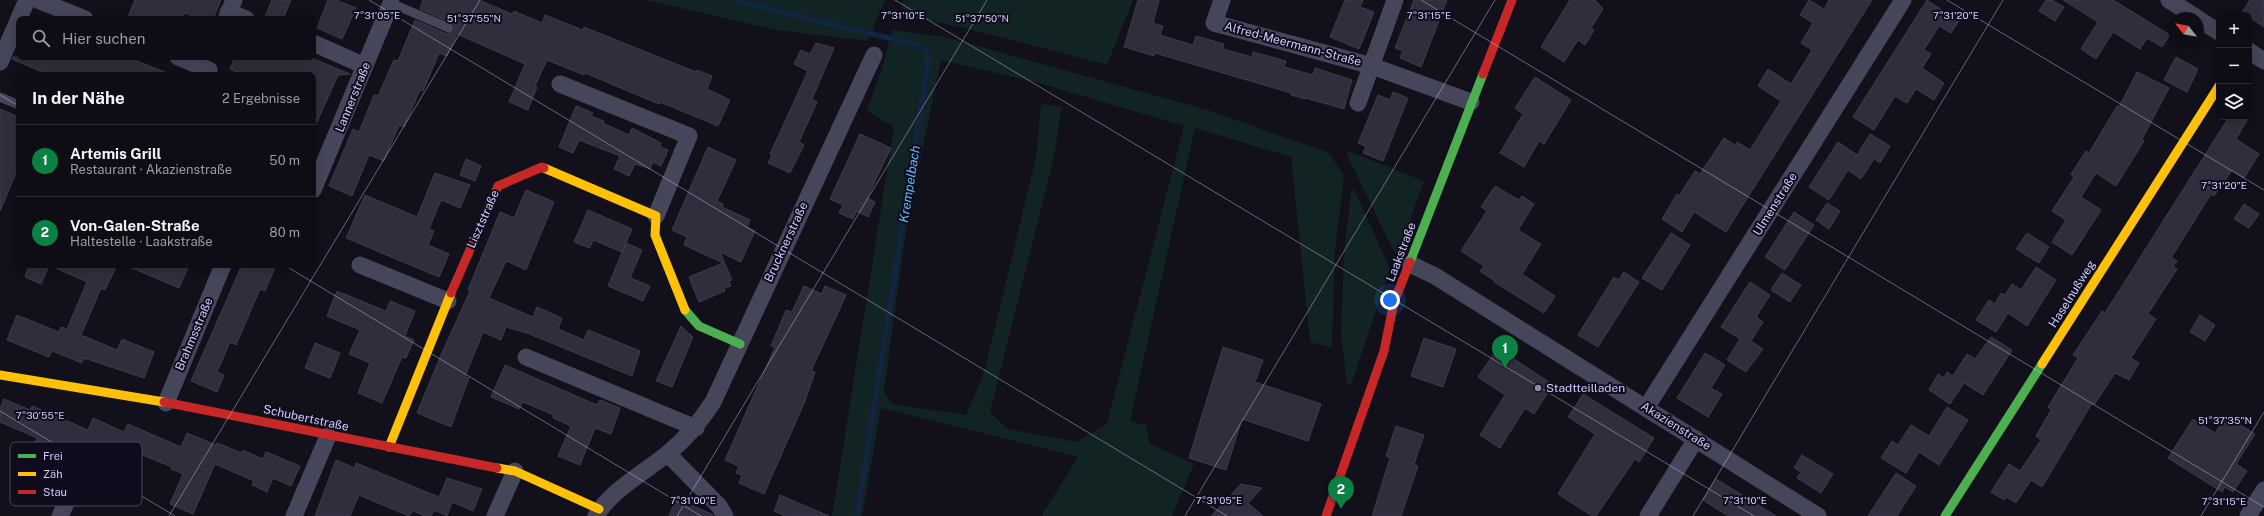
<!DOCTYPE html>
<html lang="de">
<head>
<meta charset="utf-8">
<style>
	:root { --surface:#0e0c14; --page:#1c1a22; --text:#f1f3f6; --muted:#9b9ba0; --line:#2e2c34; --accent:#0b8043 }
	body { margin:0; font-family:"Public Sans",sans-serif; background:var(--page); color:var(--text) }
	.controls { position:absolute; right:12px; top:12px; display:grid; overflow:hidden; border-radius:8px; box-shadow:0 2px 10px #0003 }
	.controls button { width:36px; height:36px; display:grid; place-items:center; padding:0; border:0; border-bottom:1px solid var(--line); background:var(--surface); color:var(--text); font:20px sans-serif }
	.compass { position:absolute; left:2168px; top:12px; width:36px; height:36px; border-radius:50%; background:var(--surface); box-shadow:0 2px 10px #0003; rotate:301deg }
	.you { position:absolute; left:1390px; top:300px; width:14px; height:14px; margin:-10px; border:3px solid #fff; border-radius:50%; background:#1a73e8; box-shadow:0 0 0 6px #1a73e833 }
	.badge { display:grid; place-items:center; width:26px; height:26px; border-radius:50%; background:var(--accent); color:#fff; font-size:13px; font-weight:700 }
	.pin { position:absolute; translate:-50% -33px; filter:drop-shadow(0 1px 2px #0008) }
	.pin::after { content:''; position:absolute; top:21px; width:14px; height:12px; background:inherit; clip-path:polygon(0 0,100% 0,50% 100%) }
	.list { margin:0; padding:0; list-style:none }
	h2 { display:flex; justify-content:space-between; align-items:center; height:52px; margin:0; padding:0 16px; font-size:17px }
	h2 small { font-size:13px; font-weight:400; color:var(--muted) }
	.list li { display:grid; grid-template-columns:26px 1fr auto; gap:12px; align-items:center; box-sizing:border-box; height:72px; padding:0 16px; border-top:1px solid var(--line) }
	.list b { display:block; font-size:15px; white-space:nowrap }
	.list p { margin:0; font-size:13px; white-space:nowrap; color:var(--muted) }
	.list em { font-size:13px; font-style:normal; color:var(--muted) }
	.icon { flex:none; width:22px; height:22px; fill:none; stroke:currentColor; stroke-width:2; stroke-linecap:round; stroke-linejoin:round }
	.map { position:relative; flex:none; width:2264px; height:516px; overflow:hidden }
	.search { position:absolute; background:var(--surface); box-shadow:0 2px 10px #0003; left:16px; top:16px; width:300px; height:44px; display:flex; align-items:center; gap:10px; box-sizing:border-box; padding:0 14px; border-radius:8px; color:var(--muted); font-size:15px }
	.panel { position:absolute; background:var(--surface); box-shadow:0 2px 10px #0003; left:16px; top:72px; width:300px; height:196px; border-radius:8px }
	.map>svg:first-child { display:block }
</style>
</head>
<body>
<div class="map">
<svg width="2264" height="516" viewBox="0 0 2264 516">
	<rect width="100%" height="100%" fill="#12101a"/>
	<path fill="#112323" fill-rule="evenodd" d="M645,0H885L868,41L777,30Z
		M903,0H1133L1107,65L965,28L909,17L901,4Z
		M892,30L945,37L1208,110L1329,153L1344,176L1335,251L1332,348L1310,342L1291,157L1195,128L1130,421L1146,425L1150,444L1194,464L1172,516H1041L1078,457L881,408L862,516H832L894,127L867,111L882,68ZM941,60L1035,82L1184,126L1107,423L1076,442L1008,429L990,412L1053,162L1062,107L1041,104L1036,157L984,373L966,415L892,404L884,391L906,230Z
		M1348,151L1424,181L1398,254L1394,252L1347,155Z
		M1354,189L1390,269L1351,385L1347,384L1341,333L1344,255L1351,192Z"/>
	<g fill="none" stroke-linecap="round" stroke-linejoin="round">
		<path stroke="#11253e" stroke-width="5.5" d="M733,0L917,45L927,51L928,62L857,516"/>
	</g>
	<path fill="#302e3c" stroke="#3d3b4d" d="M135,0H221L213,19H198L185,13L182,19H127Z
		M272,0H291L283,19H264Z
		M328,0H336L356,8L342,39L317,28Z
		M423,0H479L512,14L514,11L542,23L545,15L583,30L584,27L696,72L697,70L712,76L707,89L730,100L718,126L660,102L659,104L585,73L584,75L547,60L535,86L537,87L528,110L509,102L525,64L457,34L447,56L439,53L423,91L420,90L404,127L399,125L384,161L369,155L352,196L329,186L352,131L353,129L359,132L374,95L378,96L394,60L398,61L415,20L447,34L454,31L455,27L452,23L420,9Z
		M1138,0H1159L1153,23L1163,26L1160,35L1193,45L1196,36L1224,44L1223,49L1252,57L1253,52L1286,61L1284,67L1313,75L1315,68L1352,80L1344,109L1306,98L1305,99L1291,95V93L1155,53L1154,56L1124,47Z
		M1345,0H1363L1360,7L1374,12L1359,49L1330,37Z
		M1414,0H1447L1421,67L1400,58L1403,51L1395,48Z
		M1570,0H1595L1603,9L1591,28L1594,30L1585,45L1578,40L1564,62L1541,47Z
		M1809,0L1824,9L1829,0H1872L1726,232L1694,212L1682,232L1662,219L1677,194L1679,196L1695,171L1700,174L1724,138L1735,145L1737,142L1750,150L1781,101L1758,86L1768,69L1791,84L1812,50L1801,43L1813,23L1800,15Z
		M1927,0L1959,21L1951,33L1939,26L1924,50L1931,54L1922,68L1944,83L1934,100L1916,89L1907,103L1895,96L1874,130L1853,117Z
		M2046,0H2052L2064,7L2055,21L2039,11Z
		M2063,0H2113L2170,35L2162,47L2147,38L2140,49L2113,32L2096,59L2081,49L2098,22Z
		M2250,0H2264V27L2249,17V15L2242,13Z
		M816,43L834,48L812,99L817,102L799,142L804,145L790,173L768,163L772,155L770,154L808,71L794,64L801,50L810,54Z
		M13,57H127L170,74L49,75L12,59Z
		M235,57H309L350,74L338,75L313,131V75H243L230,69Z
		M2176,57L2198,69L2187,92L2164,80Z
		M2137,72L2169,88L2142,139L2144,141L2116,186L2096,173L2081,197L2101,210L2072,255L2052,242L2066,220L2052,211L2074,177L2071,174L2086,151L2089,153L2117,106L2119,107Z
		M1535,77L1571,100L1544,144L1539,141L1524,167L1500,153L1523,114L1515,108Z
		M1393,92L1408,98L1383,161L1363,153L1366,146L1358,143L1378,95L1390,100Z
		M576,106L593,113L591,116L604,121L603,123L629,135L632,128L661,143L660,147L668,150L661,166L653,162L650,169L635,164L629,176L614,169L620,156L579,140L573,153L559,147Z
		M0,109L19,117V166L0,211Z
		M2229,117H2249L2236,139L2259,154L2244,178L2232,170L2214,196L2211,194L2171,258L2177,261L2173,267L2177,269L2148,314L2156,319L2131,358L2139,363L2129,380L2115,373L2094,405L2092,403L2042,487L2031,480L2016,503L2006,497L2004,500L1991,492L2009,464L2020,471L2041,440L2036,436L2051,410L2048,407L2078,358L2073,355L2102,311L2105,313Z
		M860,134L891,148L867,198L875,202L868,217L856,211L853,219L839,213L843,205L830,199Z
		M1870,134L1890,146L1880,163L1874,159L1861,179L1848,170L1829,200L1809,187L1838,142L1857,155Z
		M708,147L736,160L717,201L723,204L722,207L750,220L747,227L755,231L741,262L720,252L732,280L729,281L731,286L724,288L725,291L699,302L689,277L723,263L684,245L687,237L672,230Z
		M466,159L481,166L475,181L460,175Z
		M435,173L470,185L460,208L441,200L429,229L434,231L428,245L449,254L439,277L346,238L365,195L417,217Z
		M1495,186L1519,200L1522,196L1534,204L1518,230L1541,244L1522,274L1555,296L1544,313L1494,282L1495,281L1480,271L1484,266L1461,251L1487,211L1481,207Z
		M526,190L554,202L526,270L506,261L489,298L533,317L537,307L562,318L558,329L584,340L588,330L640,351L632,376L527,333L506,327L501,340L483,332L465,377L469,378L451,427L417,413L441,355L470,291L468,290L500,212L514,218Z
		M1827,203L1840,211L1829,229L1816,220Z
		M2244,204L2259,214L2249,228L2234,219Z
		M588,210L632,229L622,252L593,240L590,248L574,242Z
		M1794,212L1814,225L1785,270L1765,257Z
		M1671,233L1690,245L1662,290L1642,278Z
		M2027,233L2049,247L2039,263L2016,249Z
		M626,243L642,250L630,278L650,286L643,301L608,286Z
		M29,265H117L105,290L101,288L81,335L117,350L122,339L154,352L144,378L84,358L82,363L52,351L49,357L7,340L17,315L59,332L61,327L67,329L87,282L49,265L41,284L25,277Z
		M125,265H189L179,288Z
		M242,265H276L265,291L260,289L236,345L230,342L217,372L224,375L217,392L191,381Z
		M2036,267L2056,280L2027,326L2008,313L1996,332L1976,320L1989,300L1995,304L2001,293L2005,295L2012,284L2021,290Z
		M1624,272L1639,282L1598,347L1578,335L1614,277L1619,280Z
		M1782,273L1801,285L1790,302L1771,290Z
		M1750,282L1770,295L1756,317L1763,322L1751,341L1763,349L1746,372L1727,360L1740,339L1721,327Z
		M804,286L822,294L825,286L846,295L811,371L815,372L805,401L764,494L739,483L742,475L736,473L739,466L725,460L775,347L771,346L786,310L792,312Z
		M337,291L386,311L390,301L415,311L405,336L414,340L406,358L402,357L382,403L358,393L370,363L349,354L360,330L327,316Z
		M2200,315L2215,325L2205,341L2190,332Z
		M681,326L693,337L672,387L656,381Z
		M1991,337L2012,350L1983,395L1964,383L1950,404L1929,390L1938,374L1944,378L1947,372L1953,376L1967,354L1975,359Z
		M1424,338L1456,349L1443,387L1411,376Z
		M315,343L340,353L330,378L305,368Z
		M1223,347L1263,360L1255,382L1321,404L1308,441L1242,419L1226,470L1189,458Z
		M1498,348L1553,385L1534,414L1525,408L1500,448L1480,435L1505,395L1478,377Z
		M1705,353L1725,365L1711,388L1722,394L1708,417L1677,398Z
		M505,365L597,405L600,400L620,408L611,434L595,428L580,465L558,456L571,426L553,418L554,415L523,402L519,409L491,397Z
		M1583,394L1654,438L1639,462L1635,459L1596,516H1592L1558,494L1595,434L1568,417Z
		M4,399L30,410L32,406L88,430L93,418L124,432L128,424L181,447L187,433L216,445L217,443L242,453L243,450L263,459L266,452L300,466L291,486L273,478L267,492L252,485L254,481L215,464L193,514L170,504L183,474L171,469L172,467L140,454L134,469L97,453L95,459L77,452L74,460L50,449L48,456L32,450L37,438L0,422V408Z
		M1947,407L1968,420L1939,465L1919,452L1906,473L1881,458L1892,441L1898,445L1911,425L1929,436Z
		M2226,416L2255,434L2236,464L2247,471L2233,492L2225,487L2222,492L2168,458L2193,419L2215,433Z
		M1396,426L1424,435L1414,464L1418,466L1401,516H1372L1390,458L1386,456Z
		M1802,455L1833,474L1821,493L1797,478L1801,472L1794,468Z
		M336,460L355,468L356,463L439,497L447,478L482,489L473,511L452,502L447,516L434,510L431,516H425L413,511L409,516L359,495L350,516H315Z
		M1896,473L1916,486L1897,516H1868Z
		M1716,479L1739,493L1776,516H1728L1703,500Z
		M1241,484L1262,488L1248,503L1263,516H1211Z
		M780,495L829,516H785L774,511Z
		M676,499L712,514L713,516H669Z"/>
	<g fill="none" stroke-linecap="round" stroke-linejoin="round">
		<path stroke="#46465a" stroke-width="9" d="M391,3L449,28
			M0,97L19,105"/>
		<path stroke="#46465a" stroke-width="17" d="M38,0L85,19
			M1222,0L1214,23L1372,66L1471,102
			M2169,0L2197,18
			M228,12L246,19
			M226,19L234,0
			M2198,19L2219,32
			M313,43L365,66
			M2249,51L2264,61
			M178,57L209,70
			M0,62L27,0
			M560,84L689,136L656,216
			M1358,103L1395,0
			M313,190L391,3
			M1410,264L1435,276L1818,516
			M360,265L448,301
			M526,357L696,428
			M166,403L223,265
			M1646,408L1903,0
			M668,454L719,506L725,516
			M60,516L66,503
			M294,516L328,436
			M495,516L515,471
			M596,516C610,491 645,472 667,454C686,439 700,422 713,402L874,55
			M1648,516L1696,439
			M2248,516L2264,490"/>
		<path stroke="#4caf50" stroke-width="9" d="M1410,262L1483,74
			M685,310L699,326L740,344
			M1945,516L2042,364"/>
		<path stroke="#ffc107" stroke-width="9" d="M544,168L656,216L655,235L685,310
			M2042,364L2219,86
			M0,375L164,402
			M389,447L451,293
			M497,468L515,471L599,509"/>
		<path stroke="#c62828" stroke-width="9" d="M1483,74L1512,0
			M451,293L498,186L542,167L544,168
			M164,402L497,468
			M1326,516L1384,351L1394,302L1410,262"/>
	</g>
	<path fill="none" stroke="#cfccfb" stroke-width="1" stroke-opacity="0.45" d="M369,0L1227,516M895,0L1754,516M1421,0L2264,507M1947,0L2264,190M0,95L19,106M284,265L701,516M0,411L175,516M169,516L480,0M677,516L987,0M1185,516L1495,0M1693,516L2003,0M2201,516L2264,412"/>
	<circle fill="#8d8aac" stroke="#0f0d1d" stroke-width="1.5" cx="1538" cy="388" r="4"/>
	<g text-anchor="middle" stroke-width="4" stroke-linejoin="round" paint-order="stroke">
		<g font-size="12" fill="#cfccfb" stroke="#0f0d1d">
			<text transform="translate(1293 44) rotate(15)" y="4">Alfred-Meermann-Straße</text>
			<text transform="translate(353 97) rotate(-68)" y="4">Lannerstraße</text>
			<text transform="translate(1775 204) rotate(-58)" y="4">Ulmenstraße</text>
			<text transform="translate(483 219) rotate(-66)" y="4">Lisztstraße</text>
			<text transform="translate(786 242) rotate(-65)" y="4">Brucknerstraße</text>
			<text transform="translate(1401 252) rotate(-69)" y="4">Laakstraße</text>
			<text transform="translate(2072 294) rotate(-58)" y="4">Haselnußweg</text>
			<text transform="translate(194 334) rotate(-67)" y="4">Brahmsstraße</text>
			<text transform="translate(306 418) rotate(12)" y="4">Schubertstraße</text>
			<text transform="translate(1676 426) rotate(32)" y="4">Akazienstraße</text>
		</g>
		<g font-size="12" fill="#cfccfb" stroke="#0f0d1d" text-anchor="start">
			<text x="1546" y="392">Stadtteilladen</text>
		</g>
		<g font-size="13" font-style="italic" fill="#62b9f4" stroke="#0f0d1d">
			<text transform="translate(909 184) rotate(-81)" y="5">Krempelbach</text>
		</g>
	</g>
	<rect x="10" y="442" width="132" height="64" rx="6" fill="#0f0d1d" stroke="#494660" stroke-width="1"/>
	<rect x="18" y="454" width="18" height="4" fill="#4caf50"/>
	<rect x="18" y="472" width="18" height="4" fill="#ffc107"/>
	<rect x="18" y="490" width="18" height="4" fill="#c62828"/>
	<g font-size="11" fill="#cfccfb">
		<text x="43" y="460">Frei</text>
		<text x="43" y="478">Zäh</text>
		<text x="43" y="496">Stau</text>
	</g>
	<g font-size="10" text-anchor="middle" fill="#cfccfb" stroke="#0f0d1d" stroke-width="4" stroke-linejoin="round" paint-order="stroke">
		<text x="377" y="19">7°31'05"E</text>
		<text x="903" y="19">7°31'10"E</text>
		<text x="1429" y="19">7°31'15"E</text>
		<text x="1956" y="19">7°31'20"E</text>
		<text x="474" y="22">51°37'55"N</text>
		<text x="982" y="22">51°37'50"N</text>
		<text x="2224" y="189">7°31'20"E</text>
		<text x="40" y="419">7°30'55"E</text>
		<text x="2225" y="424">51°37'35"N</text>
		<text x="693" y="504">7°31'00"E</text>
		<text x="1219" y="504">7°31'05"E</text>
		<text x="1745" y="504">7°31'10"E</text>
		<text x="2224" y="505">7°31'15"E</text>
	</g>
</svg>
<div class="controls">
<button>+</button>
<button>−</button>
<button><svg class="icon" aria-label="layers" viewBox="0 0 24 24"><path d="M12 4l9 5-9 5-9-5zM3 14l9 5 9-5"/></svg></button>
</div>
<svg class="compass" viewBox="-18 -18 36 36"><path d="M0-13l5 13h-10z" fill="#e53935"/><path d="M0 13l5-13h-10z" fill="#9b9ba0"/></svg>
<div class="you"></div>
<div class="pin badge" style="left:1505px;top:368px">1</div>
<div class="pin badge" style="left:1341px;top:509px">2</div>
<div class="search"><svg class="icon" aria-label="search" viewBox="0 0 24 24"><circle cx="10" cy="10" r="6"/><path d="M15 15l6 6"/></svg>Hier suchen</div>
<section class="panel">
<h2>In der Nähe<small>2 Ergebnisse</small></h2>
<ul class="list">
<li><span class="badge">1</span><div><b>Artemis Grill</b><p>Restaurant · Akazienstraße</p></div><em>50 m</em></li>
<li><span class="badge">2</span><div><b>Von-Galen-Straße</b><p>Haltestelle · Laakstraße</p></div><em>80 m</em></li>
</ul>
</section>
</div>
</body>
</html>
